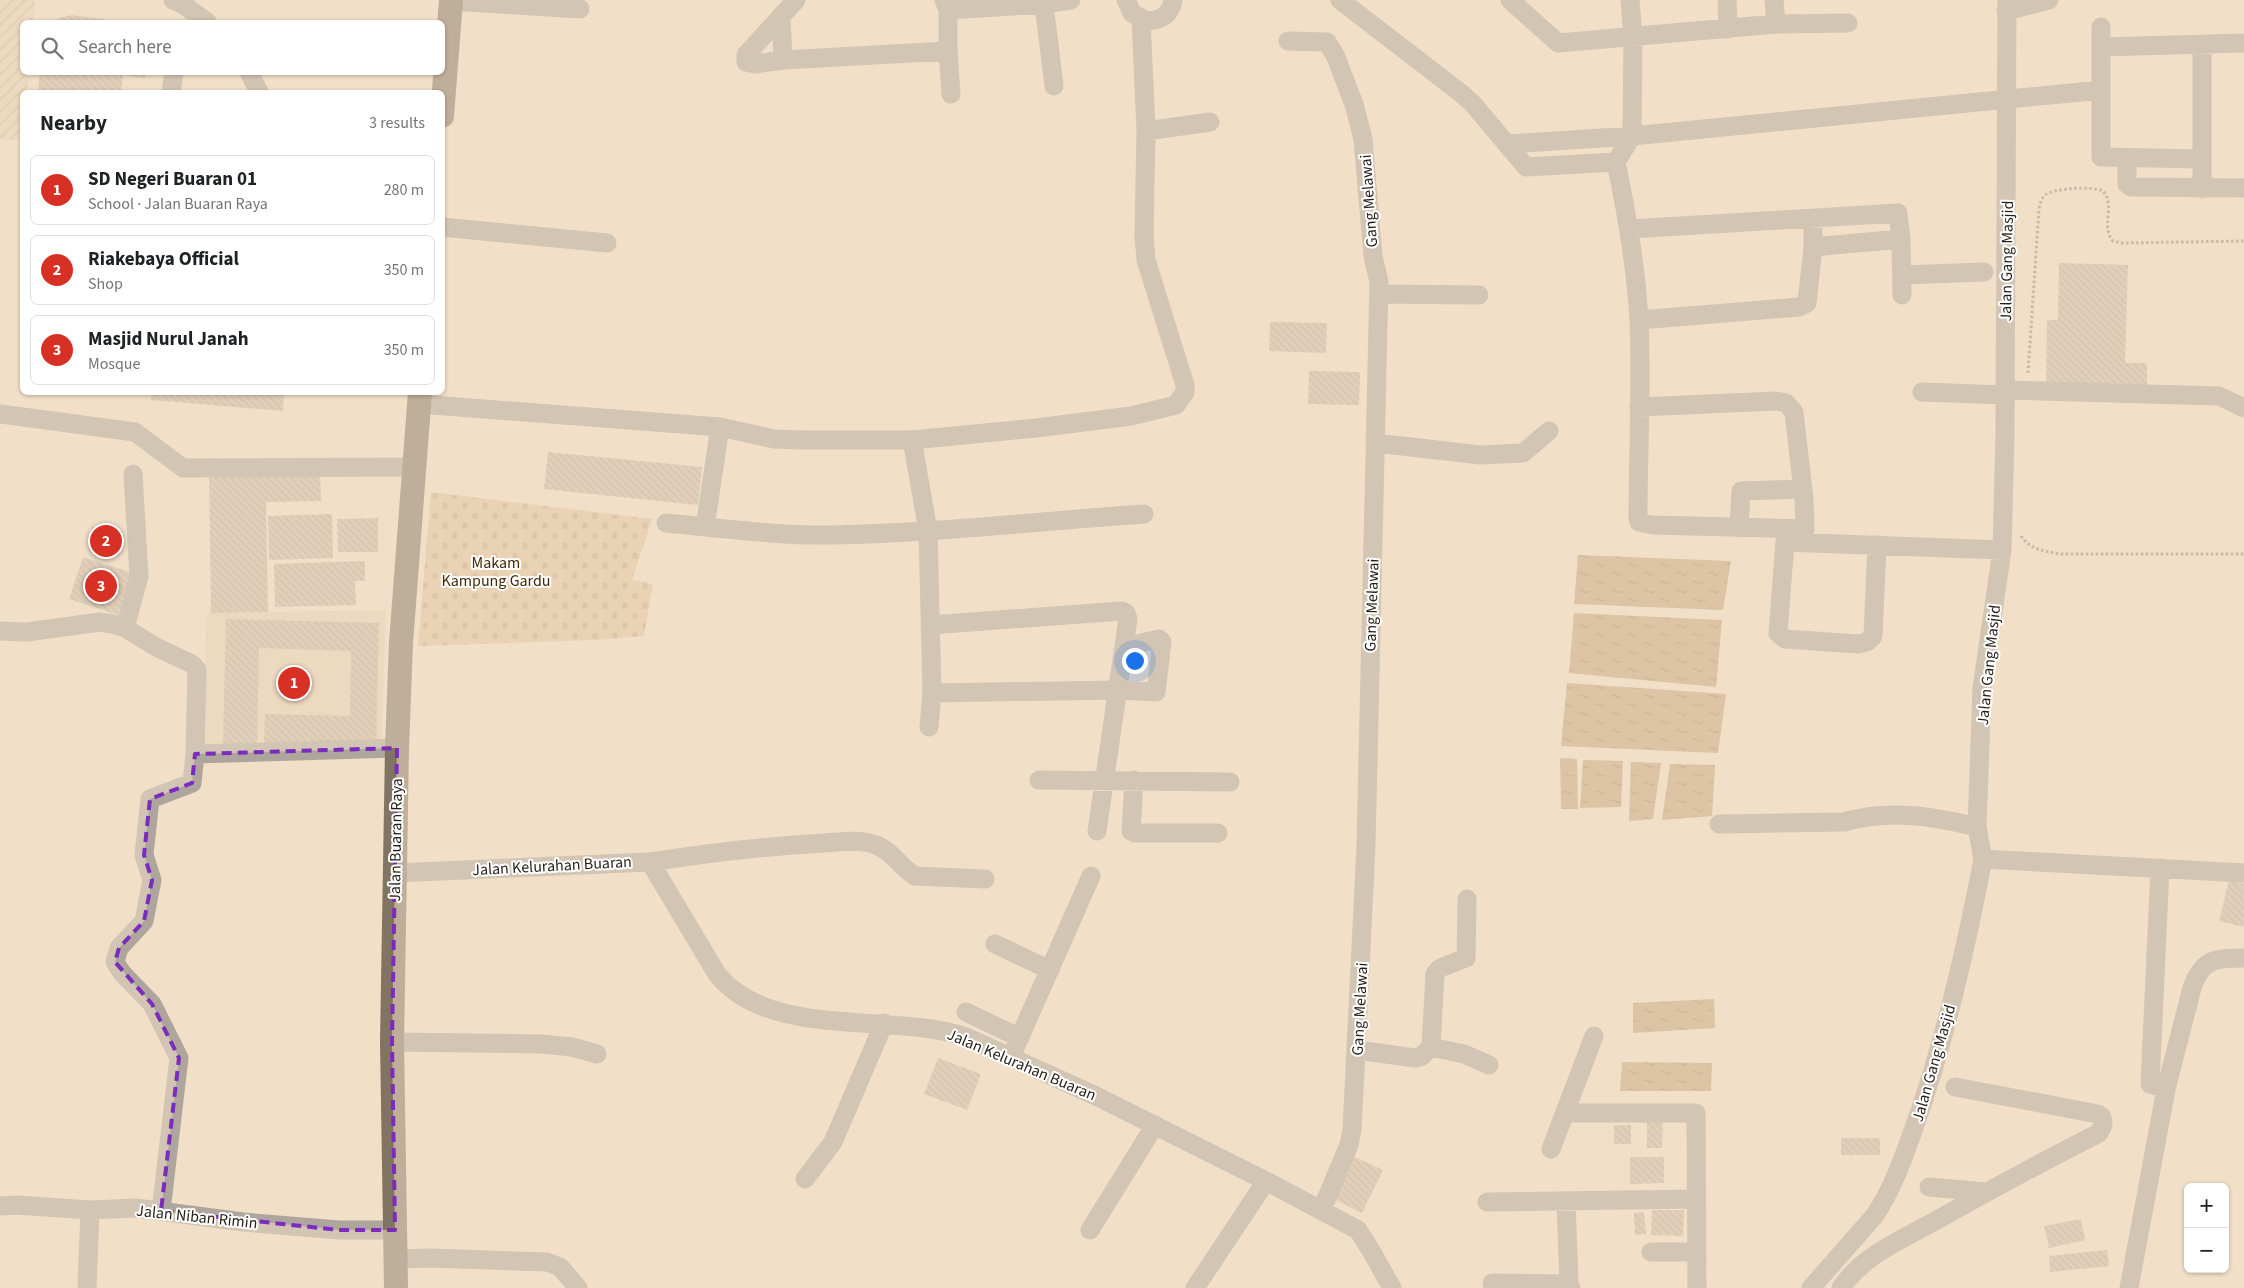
<!DOCTYPE html>
<html lang="en">
<head>
<meta charset="utf-8">
<style>
	:root { --surface:#fff; --page:#f2f2f2; --text:#202124; --muted:#757577; --line:#e0e0e0; --accent:#d93025 }
	body { margin:0; font-family:"Source Sans 3",sans-serif; background:var(--page); color:var(--text) }
	.controls { position:absolute; right:15px; bottom:15px; display:grid; overflow:hidden; border-radius:8px; box-shadow:0 1px 4px #0004 }
	.controls button { width:45px; height:45px; display:grid; place-items:center; padding:0; border:0; border-bottom:1px solid var(--line); background:var(--surface); color:var(--text); font:25px sans-serif }
	.you { position:absolute; left:1134px; top:660px; width:18px; height:18px; margin:-12px; border:4px solid #fff; border-radius:50%; background:#1a73e8; box-shadow:0 0 0 8px #1a73e833 }
	.badge { display:grid; place-items:center; width:32px; height:32px; border-radius:50%; background:var(--accent); color:#fff; font-size:16px; font-weight:700 }
	.pin { position:absolute; translate:-50% -50%; border:2px solid #fff; box-shadow:0 1px 5px #0006 }
	.list { margin:0; padding:0; list-style:none }
	h2 { display:flex; justify-content:space-between; align-items:center; height:65px; margin:0; padding:0 20px; font-size:21px }
	h2 small { font-size:16px; font-weight:400; color:var(--muted) }
	.list li { display:grid; grid-template-columns:32px 1fr auto; gap:15px; align-items:center; box-sizing:border-box; height:70px; margin:0 10px 10px; padding:0 10px; border:1px solid var(--line); border-radius:8px }
	.list b { display:block; font-size:19px; white-space:nowrap }
	.list p { margin:0; font-size:16px; white-space:nowrap; color:var(--muted) }
	.list em { font-size:16px; font-style:normal; color:var(--muted) }
	.icon { flex:none; width:28px; height:28px; fill:none; stroke:currentColor; stroke-width:2; stroke-linecap:round; stroke-linejoin:round }
	.map { position:relative; flex:none; width:2244px; height:1288px; overflow:hidden }
	.search { position:absolute; background:var(--surface); box-shadow:0 1px 4px #0004; left:20px; top:20px; width:425px; height:55px; display:flex; align-items:center; gap:12px; box-sizing:border-box; padding:0 18px; border-radius:8px; color:var(--muted); font-size:19px }
	.panel { position:absolute; background:var(--surface); box-shadow:0 1px 4px #0004; left:20px; top:90px; width:425px; height:305px; border-radius:8px }
	.map>svg:first-child { display:block }
</style>
</head>
<body>
<div class="map">
<svg width="2244" height="1288" viewBox="0 0 2244 1288">
	<defs>
		<pattern id="industrial-furrows" width="10" height="10" patternUnits="userSpaceOnUse" patternTransform="scale(1.25)"><rect width="10" height="10" fill="#e8d2b4"/><path d="M-1 1l2-2M0 10L10 0M9 11l2-2" fill="none" stroke="#c7b49a"/></pattern>
		<pattern id="cemetery-stones" width="16" height="16" patternUnits="userSpaceOnUse" patternTransform="scale(1.25)"><rect width="16" height="16" fill="#e3c69e"/><path d="M2 7V4a2 2 0 0 1 4 0v3zM10 15v-3a2 2 0 0 1 4 0v3z" fill="#c3aa87"/></pattern>
		<pattern id="water-ripples" width="26" height="14" patternUnits="userSpaceOnUse" patternTransform="scale(1.25)"><rect width="26" height="14" fill="#c4a578"/><path d="M2 4q2-2 4 0t4 0M15 11q2-2 4 0t4 0" fill="none" stroke="#9f8661"/></pattern>
		<pattern id="building-back-hatch" width="6" height="6" patternUnits="userSpaceOnUse" patternTransform="scale(1.25)"><rect width="6" height="6" fill="#cebda6"/><path d="M-1 5l2 2M0 0l6 6M5-1l2 2" fill="none" stroke="#b1a28e"/></pattern>
	</defs>
	<rect width="100%" height="100%" fill="#f1dfc8"/>
	<path fill="#e8d2b4" d="M386,610L381,755L202,754L207,613Z"/>
	<path fill="url(#industrial-furrows)" d="M0,0H35L33,22H22V72L29,73L27,92H22V140L0,139Z"/>
	<path fill="url(#cemetery-stones)" d="M431,492L652,519L632,580L653,584L644,636L595,640L418,646Z"/>
	<path fill="url(#water-ripples)" d="M1578,555L1731,561L1723,610L1574,604Z
		M1574,613L1722,620L1716,687L1569,673Z
		M1567,683L1726,694L1718,753L1561,746Z
		M1560,758L1577,759L1578,809H1561Z
		M1583,760L1623,761L1621,807L1580,808Z
		M1631,762L1661,763L1653,819L1629,821Z
		M1670,764L1715,765L1712,816L1662,820Z
		M1714,999L1715,1028L1633,1033V1003Z
		M1622,1062L1712,1063L1711,1091H1620Z"/>
	<path fill="url(#building-back-hatch)" d="M72,15L116,21V22H54L59,18Z
		M40,72H146L145,78L123,75L121,92H38Z
		M2059,263L2128,265L2125,363H2147V385L2046,383L2047,320H2058Z
		M1270,322L1327,323L1326,353L1269,351Z
		M1309,371L1360,372L1359,405L1308,404Z
		M152,392H284L283,411L151,400Z
		M548,452L702,467L698,505L544,489Z
		M320,470L321,501L266,502L268,612L211,613L209,472Z
		M332,514L333,558L269,560L268,516Z
		M378,518V552H338L337,519Z
		M92,527L123,531L119,556L89,552Z
		M83,557L132,573L118,615L69,599Z
		M365,561V581H355L356,605L275,607L274,564Z
		M226,619L379,623L376,747L264,744L265,714L350,716L351,651L259,648L257,746L223,745Z
		M2229,880L2244,884V927L2219,921Z
		M938,1058L981,1074L967,1110L924,1094Z
		M1647,1121L1663,1122L1662,1148H1647Z
		M1614,1125H1631V1144H1614Z
		M1841,1138H1880V1155H1841Z
		M1348,1154L1383,1170L1362,1213L1332,1198Z
		M1630,1157H1664V1183L1630,1184Z
		M1652,1210H1684L1683,1236L1651,1235Z
		M1644,1212L1646,1234L1635,1235L1634,1213Z
		M2081,1219L2085,1240L2049,1248L2044,1226Z
		M2107,1250L2109,1266L2050,1272L2049,1256Z"/>
	<g fill="none" stroke-linecap="round" stroke-linejoin="round">
		<path stroke="#998c7b" stroke-width="3" stroke-dasharray="2.5 2.5" stroke-linecap="butt" d="M2028,373L2039,209C2040,204 2041,199 2045,195C2054,188 2093,186 2103,191C2116,205 2100,227 2113,241L2122,243L2244,241
			M2021,536C2031,550 2044,551 2060,554H2244"/>
		<path stroke="#aea69c" stroke-width="19" d="M173,0L181,3L207,22
			M796,0L746,55V62L755,64L783,60L948,51V10L944,0
			M1126,0L1132,13L1146,21C1160,21 1171,15 1173,0
			M1340,0L1462,94L1473,104L1526,167L1616,162
			M1510,0L1558,43L1776,24L1848,23
			M1630,0L1633,37L1632,136L1616,162C1627,214 1636,267 1639,320C1642,385 1638,452 1638,518L1639,522L1653,525L1805,529L1804,500L1794,412L1786,403L1776,401L1639,407
			M1727,0L1728,29
			M1774,0L1776,24
			M451,1L580,9
			M1044,4L1054,86
			M948,10L1044,4L1071,0
			M2006,11L2049,0
			M781,16L783,60
			M2101,27V157L2202,159
			M1288,41L1327,42L1335,55L1354,104L1363,139L1373,256L1379,282L1366,846L1352,1130L1349,1145L1322,1209
			M2202,45V189
			M2101,47L2244,43
			M948,51L951,94
			M249,72L259,92
			M171,92L174,72
			M1146,131L1210,122
			M1507,144L1632,136L2101,90
			M2127,159V184L2131,187L2244,188
			M442,227L607,243
			M1630,229L1898,213L1901,239L1902,295
			M1813,247L1901,239
			M1902,275L1984,272
			M1380,294L1479,295
			M1639,320L1799,307L1807,303L1813,247V218
			M2005,390L2219,396L2244,408
			M1922,392L2005,395
			M419,404L720,427L774,439L801,440H912L1036,428L1131,416L1176,405L1185,392V385L1146,260L1144,235L1146,131L1141,19
			M0,414L135,432L183,468L415,467
			M912,440L928,530L932,693L929,727
			M1376,443L1480,455L1523,453L1549,431
			M666,523C721,528 777,536 833,535C936,533 1040,521 1144,514
			M705,527L720,427
			M1739,528L1741,491L1801,489
			M1786,529L1778,633L1785,639L1858,644L1867,642L1873,636L1877,545
			M1785,542L2002,550
			M930,625L1122,611L1126,613L1128,619L1097,831
			M125,628L139,576L133,474
			M0,631L27,632L100,622L113,624L125,628L156,647L192,664L197,670L195,754L397,748
			M932,693L1117,690L1156,692L1162,642L1159,639L1124,647
			M1039,780L1230,782
			M1134,780L1131,831L1135,833H1218
			M1719,824L1844,822C1889,809 1932,816 1977,827
			M1983,859L2244,873
			M650,862C708,853 766,846 824,843C840,842 858,839 873,844C891,849 900,867 915,876L985,879
			M2160,868L2150,1084L2166,1089
			M395,873L650,862L717,974C769,1040 893,1012 966,1037L1096,1096L1266,1181L1358,1230L1373,1254L1392,1288
			M995,944L1050,970
			M966,1012L1020,1038
			M392,1042L541,1044L572,1047L597,1054
			M1431,1047L1464,1054L1489,1065
			M1357,1050L1415,1058L1422,1056L1431,1047L1435,974L1440,968L1466,958L1467,899
			M1011,1057L1091,876
			M1565,1113H1696L1697,1288
			M1551,1149L1594,1036
			M805,1179L833,1142L884,1023
			M1929,1187L1986,1192
			M1566,1201L1569,1284L1571,1288
			M1487,1202L1696,1199
			M0,1206L17,1205L90,1210L136,1208L243,1222L339,1230H395
			M161,1211L179,1058L152,1004L122,973L115,962L119,948L144,921L152,880L144,855L150,799L192,783L195,754
			M1090,1230L1155,1125
			M1651,1252H1697
			M394,1259L430,1258L547,1262L560,1267L578,1288
			M1492,1283L1569,1284
			M87,1288L90,1210
			M1195,1288L1266,1181
			M1811,1288L1875,1215C1893,1188 1903,1158 1914,1128C1945,1042 1966,948 1983,859L1977,827L1982,688L2002,550L2005,435L2007,0
			M1841,1288C1863,1255 1903,1239 1937,1220C1990,1190 2044,1161 2099,1133L2103,1125L2102,1117L2098,1114L1955,1087
			M2129,1288L2166,1089L2192,988C2202,959 2215,958 2244,958"/>
		<path stroke="#817462" stroke-width="24" d="M442,116L451,0
			M396,1288L392,1042L397,748L401,643L420,392"/>
	</g>
	<path d="M0 0H2244V1288H0ZM397,748L392,1042L395,1230H339L161,1211L179,1058L152,1004L115,962L119,948L144,921L152,880L144,855L150,799L192,783L195,754Z" fill="#f1dfc8" fill-opacity=".55" fill-rule="evenodd"/>
	<path fill="none" stroke="#7b2cbf" stroke-width="4" stroke-dasharray="10 6" stroke-linejoin="round" d="M397,748L392,1042L395,1230H339L161,1211L179,1058L152,1004L115,962L119,948L144,921L152,880L144,855L150,799L192,783L195,754Z"/>
	<g text-anchor="middle" stroke-width="4" stroke-linejoin="round" paint-order="stroke">
		<g font-size="16" fill="#241e15" stroke="#fff">
			<text transform="translate(1368 201) rotate(-94)" y="6">Gang Melawai</text>
			<text transform="translate(2006 261) rotate(-89)" y="6">Jalan Gang Masjid</text>
			<text transform="translate(1371 605) rotate(-88)" y="6">Gang Melawai</text>
			<text transform="translate(1988 665) rotate(-84)" y="6">Jalan Gang Masjid</text>
			<text transform="translate(395 840) rotate(-89)" y="6">Jalan Buaran Raya</text>
			<text transform="translate(552 865) rotate(-3)" y="6">Jalan Kelurahan Buaran</text>
			<text transform="translate(1359 1009) rotate(-87)" y="6">Gang Melawai</text>
			<text transform="translate(1933 1063) rotate(-74)" y="6">Jalan Gang Masjid</text>
			<text transform="translate(1022 1064) rotate(23)" y="6">Jalan Kelurahan Buaran</text>
			<text transform="translate(197 1216) rotate(6)" y="6">Jalan Niban Rimin</text>
		</g>
		<g font-size="16" fill="#412b05" stroke="#fff">
			<text x="496" y="568">Makam<tspan x="496" dy="18">Kampung Gardu</tspan></text>
		</g>
	</g>
</svg>
<div class="controls">
<button>+</button>
<button>−</button>
</div>
<div class="you"></div>
<div class="pin badge" style="left:294px;top:683px">1</div>
<div class="pin badge" style="left:106px;top:541px">2</div>
<div class="pin badge" style="left:101px;top:586px">3</div>
<div class="search"><svg class="icon" aria-label="search" viewBox="0 0 24 24"><circle cx="10" cy="10" r="6"/><path d="M15 15l6 6"/></svg>Search here</div>
<section class="panel">
<h2>Nearby<small>3 results</small></h2>
<ul class="list">
<li><span class="badge">1</span><div><b>SD Negeri Buaran 01</b><p>School · Jalan Buaran Raya</p></div><em>280 m</em></li>
<li><span class="badge">2</span><div><b>Riakebaya Official</b><p>Shop</p></div><em>350 m</em></li>
<li><span class="badge">3</span><div><b>Masjid Nurul Janah</b><p>Mosque</p></div><em>350 m</em></li>
</ul>
</section>
</div>
</body>
</html>
